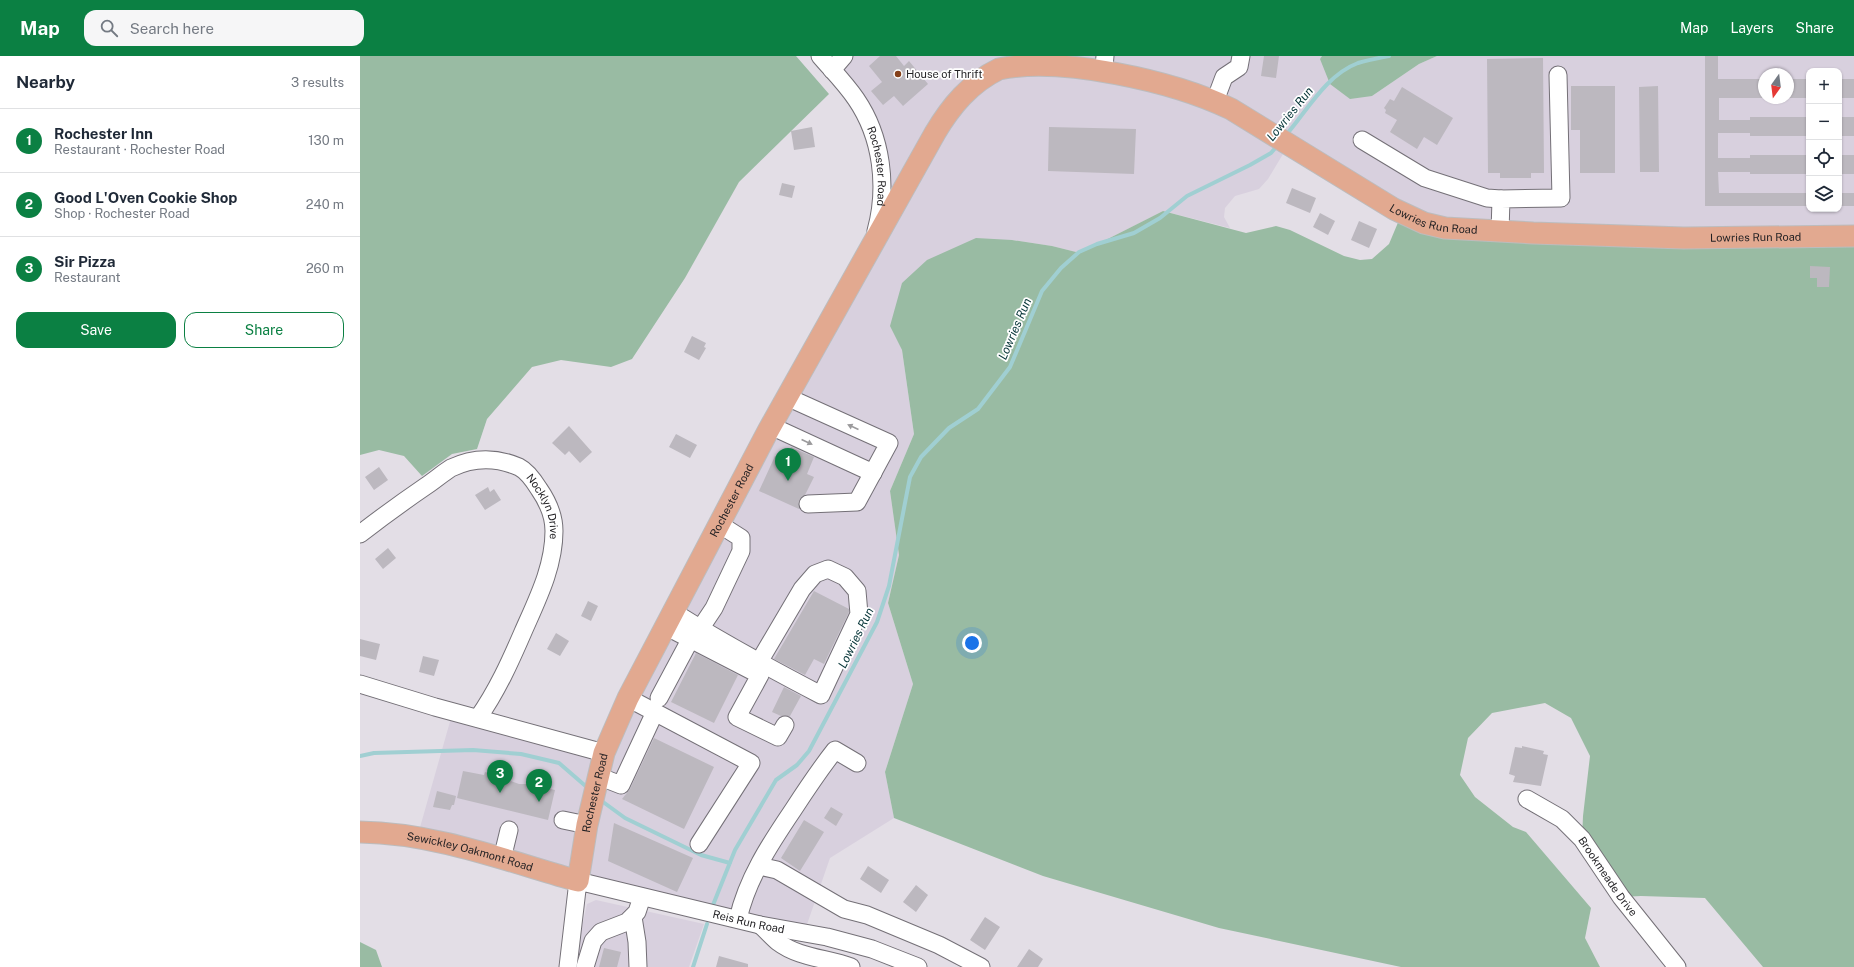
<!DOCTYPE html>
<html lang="en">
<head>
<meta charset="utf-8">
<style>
	:root { --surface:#fff; --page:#f6f6f7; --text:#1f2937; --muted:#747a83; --line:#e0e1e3; --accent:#0b8043 }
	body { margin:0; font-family:"Public Sans",sans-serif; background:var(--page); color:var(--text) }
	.controls { position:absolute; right:12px; top:12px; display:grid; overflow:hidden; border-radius:8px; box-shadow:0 1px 3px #0004 }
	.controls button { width:36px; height:36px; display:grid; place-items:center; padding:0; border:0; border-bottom:1px solid var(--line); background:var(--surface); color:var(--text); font:20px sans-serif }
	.compass { position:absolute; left:1398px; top:12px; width:36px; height:36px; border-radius:50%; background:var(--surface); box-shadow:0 1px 3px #0004; rotate:194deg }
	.you { position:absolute; left:612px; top:587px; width:14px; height:14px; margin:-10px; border:3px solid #fff; border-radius:50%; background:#1a73e8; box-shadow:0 0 0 6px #1a73e833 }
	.badge { display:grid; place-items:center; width:26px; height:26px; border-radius:50%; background:var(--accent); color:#fff; font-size:13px; font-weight:700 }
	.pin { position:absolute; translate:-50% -33px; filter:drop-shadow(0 1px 2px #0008) }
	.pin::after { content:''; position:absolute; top:21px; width:14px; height:12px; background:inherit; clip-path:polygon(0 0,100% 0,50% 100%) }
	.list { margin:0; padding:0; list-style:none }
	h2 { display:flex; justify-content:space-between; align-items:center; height:52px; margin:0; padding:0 16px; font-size:17px }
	h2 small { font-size:13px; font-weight:400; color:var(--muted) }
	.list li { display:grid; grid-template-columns:26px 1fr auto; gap:12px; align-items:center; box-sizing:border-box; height:64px; padding:0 16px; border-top:1px solid var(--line) }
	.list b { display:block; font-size:15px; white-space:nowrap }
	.list p { margin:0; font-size:13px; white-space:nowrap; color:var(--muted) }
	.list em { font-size:13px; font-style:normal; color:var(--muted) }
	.actions { display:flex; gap:8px; padding:12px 16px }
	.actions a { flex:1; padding:9px 0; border:1px solid var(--accent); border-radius:12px; text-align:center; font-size:14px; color:var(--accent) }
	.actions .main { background:var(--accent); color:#fff }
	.icon { flex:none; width:22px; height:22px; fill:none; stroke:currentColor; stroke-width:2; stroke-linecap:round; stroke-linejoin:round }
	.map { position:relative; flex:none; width:1494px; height:911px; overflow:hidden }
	header { display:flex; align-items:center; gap:24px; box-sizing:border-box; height:56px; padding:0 20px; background:var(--accent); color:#fff }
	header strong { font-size:19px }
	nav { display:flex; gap:22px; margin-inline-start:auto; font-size:14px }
	.search { width:280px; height:36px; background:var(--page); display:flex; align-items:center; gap:10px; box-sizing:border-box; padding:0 14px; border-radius:12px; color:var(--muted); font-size:15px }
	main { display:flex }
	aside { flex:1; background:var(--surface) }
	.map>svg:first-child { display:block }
</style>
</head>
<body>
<header>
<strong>Map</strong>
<div class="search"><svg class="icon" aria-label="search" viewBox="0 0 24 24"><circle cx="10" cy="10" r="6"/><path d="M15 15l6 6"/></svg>Search here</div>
<nav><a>Map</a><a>Layers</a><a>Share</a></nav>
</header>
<main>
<aside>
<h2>Nearby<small>3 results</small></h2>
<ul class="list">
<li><span class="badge">1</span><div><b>Rochester Inn</b><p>Restaurant · Rochester Road</p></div><em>130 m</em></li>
<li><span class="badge">2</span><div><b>Good L'Oven Cookie Shop</b><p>Shop · Rochester Road</p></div><em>240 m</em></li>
<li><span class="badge">3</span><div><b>Sir Pizza</b><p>Restaurant</p></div><em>260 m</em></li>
</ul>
<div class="actions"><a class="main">Save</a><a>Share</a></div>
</aside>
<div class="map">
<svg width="1494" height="911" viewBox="0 0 1494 911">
	<rect width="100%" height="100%" fill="#e3dee6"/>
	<path fill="#d8d0de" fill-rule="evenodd" d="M460,0H962L960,3L1012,40L1059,8L1077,0H1494V180L1086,172L929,88L908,123L899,133L875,140L865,152L864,161L870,172L803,155L720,197L692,190L652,184L531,270L542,294L554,378L530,435L539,499L528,547L553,628L525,716L534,762L470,802L444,877L57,782L93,655L244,697L511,193L518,90ZM1449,15H1479V153H1449ZM1404,18H1428V42H1404Z
		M236,844L344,868L329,911H215L216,898L227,848Z"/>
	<path fill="#99bba3" d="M0,0H436L469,38L379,126L325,222L272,303L251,311L201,304L172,311L127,363L117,393L92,398L62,420L44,400L19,394L0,399Z
		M962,0H1077L1059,8L1012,40L990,43L970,28L960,3Z
		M803,155L886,177L916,170L930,174L984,200L1000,204L1012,203L1029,188L1042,157L1053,162L1494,180V911H1403L1345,842L1281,840L1261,841L1222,783L1223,760L1230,700L1211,662L1185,647L1132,657L1108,682L1100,719L1115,741L1153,771L1166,776L1231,852L1225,882L1240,911H1041L859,872L683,820L534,762L525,716L553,628L528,547L539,499L530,435L554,378L542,294L530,270L542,227L567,204L616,182L652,184L692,190L720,197Z
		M0,886L16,894L22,911H0Z"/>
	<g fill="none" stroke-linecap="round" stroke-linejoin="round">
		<path stroke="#a0cfd2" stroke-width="4" d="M926,79C947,55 966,19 998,7C1008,4 1019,2 1029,0
			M0,700L14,697L113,694L161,698L199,707L229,733
			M239,743L265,762L341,799L370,807
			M353,849L375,794L416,724L437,709L449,695L517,566L529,530L550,421L561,401L589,372L618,353L650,311L682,235L701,212L719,196L737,188L774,177L800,162L827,140L890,109L911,97L918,89
			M333,911L347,868"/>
	</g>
	<path fill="#bcb8bf" d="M520,0H536L544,10L549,5L568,28L543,50L534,40L523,49L511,35L522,26L509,10Z
		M904,0H919L916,22L901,20Z
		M1345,0H1358V23H1404V42H1359V64H1390V61H1449V80H1390V77H1358V102H1390V99H1449V118H1390V116H1358L1359,137H1449V150H1345Z
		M1183,2L1184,117H1171V122H1140V117H1128L1127,3Z
		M1428,23H1449V42H1428Z
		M1479,23H1494V42H1479Z
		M1211,30H1255V117H1220V74H1211Z
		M1298,30L1299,116H1280L1279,31Z
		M1042,31L1093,62L1077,89L1064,81L1057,93L1030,76L1037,64L1025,57L1026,54L1024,52L1030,43L1034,45Z
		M1479,61H1494V80H1479Z
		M452,71L455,91L434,94L431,75Z
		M689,71L776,73L774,118L688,115Z
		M1479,99H1494V118H1479Z
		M422,127L435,130L432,142L419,139Z
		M932,132L956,142L950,157L926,147Z
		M1479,137H1494V150H1479Z
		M960,157L975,165L968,179L953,171Z
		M999,165L1017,173L1009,192L991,184Z
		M1450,210L1470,211L1469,231H1457V222H1450Z
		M332,280L346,287L344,291L346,292L339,304L324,296Z
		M209,370L232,396L220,407L209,395L205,399L192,387Z
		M316,378L337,389L330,402L309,391Z
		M431,391L454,401L447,418L454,421L445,439L439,444V453L399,435L415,400L425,404Z
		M19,411L28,424L14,434L5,421Z
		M128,431L130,436L134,433L141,444L125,454L115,439Z
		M28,492L36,502L23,513L15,503Z
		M454,535L489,553V556L464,608L454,603L445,619L414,603Z
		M228,545L238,550L231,565L221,560Z
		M196,577L209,585L200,600L187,593Z
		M0,583L20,588L16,604L0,600Z
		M336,597L378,619L354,667L311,646Z
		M63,600L79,604L74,620L59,616Z
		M424,631L441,640L430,660H421L412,656Z
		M294,682L354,711L324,773L262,743L270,733Z
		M1162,690L1184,695L1183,698L1188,699L1181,730L1153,726L1155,720L1149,718L1155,691L1162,692Z
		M103,715L124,719L125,716L159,728H170L195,734L188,764L97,742Z
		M77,735L96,740L94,749H92L90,754L73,751Z
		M471,751L483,758L476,770L464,762Z
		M444,764L464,776L440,815L421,802Z
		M254,767L333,802L317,836L248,805Z
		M508,810L529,824L521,837L500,823Z
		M556,829L568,839L556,856L543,846Z
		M625,861L640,871L625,894L610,884Z
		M244,892L261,896L257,911H239Z
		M669,893L683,903L678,911H657Z
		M359,900L388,908V911H356Z"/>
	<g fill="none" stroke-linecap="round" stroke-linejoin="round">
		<defs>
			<g id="minor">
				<path id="s1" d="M460,0C472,14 485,27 496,43C522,81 528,131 516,175"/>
				<path d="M744,11L745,0"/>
				<path d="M472,14L484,0"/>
				<path d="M855,45L864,21L879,11L881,0"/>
				<path d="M1002,84L1065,122L1127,142L1141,143"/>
				<path d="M1140,176L1141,143L1201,142L1198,19"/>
				<path d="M427,341L529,387L497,446L448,448"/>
				<path d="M411,370L513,417"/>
				<path id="s2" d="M0,478C22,461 44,445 66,430C75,424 83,417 91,412C114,401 136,401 159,411C167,415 174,425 179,433C188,446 194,459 194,475C194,511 177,544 163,576C150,606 137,635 118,662"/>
				<path d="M312,555C361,586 411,613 461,639L499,558L497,535L485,521L468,513L455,518L442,533L399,606"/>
				<path d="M305,570L400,619L377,661L418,681L425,669"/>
				<path d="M340,573L354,552L381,495V482L359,468"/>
				<path d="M0,628L75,651L244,697"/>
				<path d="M268,642L391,707L339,788"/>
				<path d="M299,642L330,584"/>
				<path d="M238,720L261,729L295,656"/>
				<path id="s3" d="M1167,743L1202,763L1222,783L1261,841L1317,911"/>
				<path d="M203,764L227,769"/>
				<path d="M142,803L149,774"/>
				<path d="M399,810L417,814L484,853L507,859L579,889L621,911"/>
				<path d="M273,861L277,886L278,911"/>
				<path d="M378,863C387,823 410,788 433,754C446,734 460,713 475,694L497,707"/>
				<path d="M400,869C406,874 412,881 418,886C439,902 467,902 491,911"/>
				<path id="s4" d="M208,911L218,825L400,869L467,881L512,893L558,911"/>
				<path d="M225,911L233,885L241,876L267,866L277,856L282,841"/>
			</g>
			<g id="major">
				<path id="s5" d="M0,776C75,777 147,805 218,825L227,769L244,697L268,642L408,375L575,77C591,50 610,27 639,13C701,0 813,25 871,53L1034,153L1064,167L1085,172L1173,177L1324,182L1494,180"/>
			</g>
		</defs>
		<use href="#minor" stroke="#747077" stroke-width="19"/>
		<use href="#major" stroke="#bcbcbd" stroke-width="23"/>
		<use href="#minor" stroke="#fff" stroke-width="17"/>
		<use href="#major" stroke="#e2a990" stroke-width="21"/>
	</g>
	<defs><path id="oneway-solid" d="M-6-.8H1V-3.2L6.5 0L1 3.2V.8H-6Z"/></defs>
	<g fill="#9b9a9c">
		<use href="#oneway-solid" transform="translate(493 371) rotate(-156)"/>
		<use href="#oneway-solid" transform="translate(447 386) rotate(25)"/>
	</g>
	<circle fill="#854019" stroke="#fff" stroke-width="1.5" cx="538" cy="18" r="4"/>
	<g text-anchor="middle" stroke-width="3.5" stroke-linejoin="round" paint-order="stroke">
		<g font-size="11" fill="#201f22" stroke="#fff" text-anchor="start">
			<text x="546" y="22">House of Thrift</text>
		</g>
		<g font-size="11" fill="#201f22" stroke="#fff">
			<text dy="4" stroke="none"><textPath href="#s1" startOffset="128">Rochester Road</textPath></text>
			<text dy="4" stroke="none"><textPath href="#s5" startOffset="1621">Lowries Run Road</textPath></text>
			<text dy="4" stroke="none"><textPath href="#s5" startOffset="1945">Lowries Run Road</textPath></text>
			<text dy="4" stroke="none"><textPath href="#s5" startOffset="638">Rochester Road</textPath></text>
			<text dy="4" stroke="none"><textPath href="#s2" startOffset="231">Nocklyn Drive</textPath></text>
			<text dy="4" stroke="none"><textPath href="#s5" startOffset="314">Rochester Road</textPath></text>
			<text dy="4" stroke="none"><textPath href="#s5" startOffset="112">Sewickley Oakmont Road</textPath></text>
			<text dy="4" stroke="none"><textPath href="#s3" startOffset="114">Brookmeade Drive</textPath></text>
			<text dy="4" stroke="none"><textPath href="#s4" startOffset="262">Reis Run Road</textPath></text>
		</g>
		<g font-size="12" font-style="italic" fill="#053437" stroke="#fff">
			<text transform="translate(930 58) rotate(-51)" y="4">Lowries Run</text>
			<text transform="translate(655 273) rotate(-67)" y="4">Lowries Run</text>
			<text transform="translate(496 582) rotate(-64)" y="4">Lowries Run</text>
		</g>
	</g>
</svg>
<div class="controls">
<button>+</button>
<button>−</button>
<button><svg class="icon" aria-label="locate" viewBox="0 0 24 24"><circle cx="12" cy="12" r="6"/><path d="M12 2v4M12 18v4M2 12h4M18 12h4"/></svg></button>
<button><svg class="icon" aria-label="layers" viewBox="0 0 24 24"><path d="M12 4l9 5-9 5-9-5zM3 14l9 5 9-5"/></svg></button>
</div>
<svg class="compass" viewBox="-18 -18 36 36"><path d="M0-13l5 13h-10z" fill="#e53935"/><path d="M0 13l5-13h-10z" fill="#747a83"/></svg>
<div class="you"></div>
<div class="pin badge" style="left:428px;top:425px">1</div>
<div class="pin badge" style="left:179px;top:746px">2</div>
<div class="pin badge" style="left:140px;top:737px">3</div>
</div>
</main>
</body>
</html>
